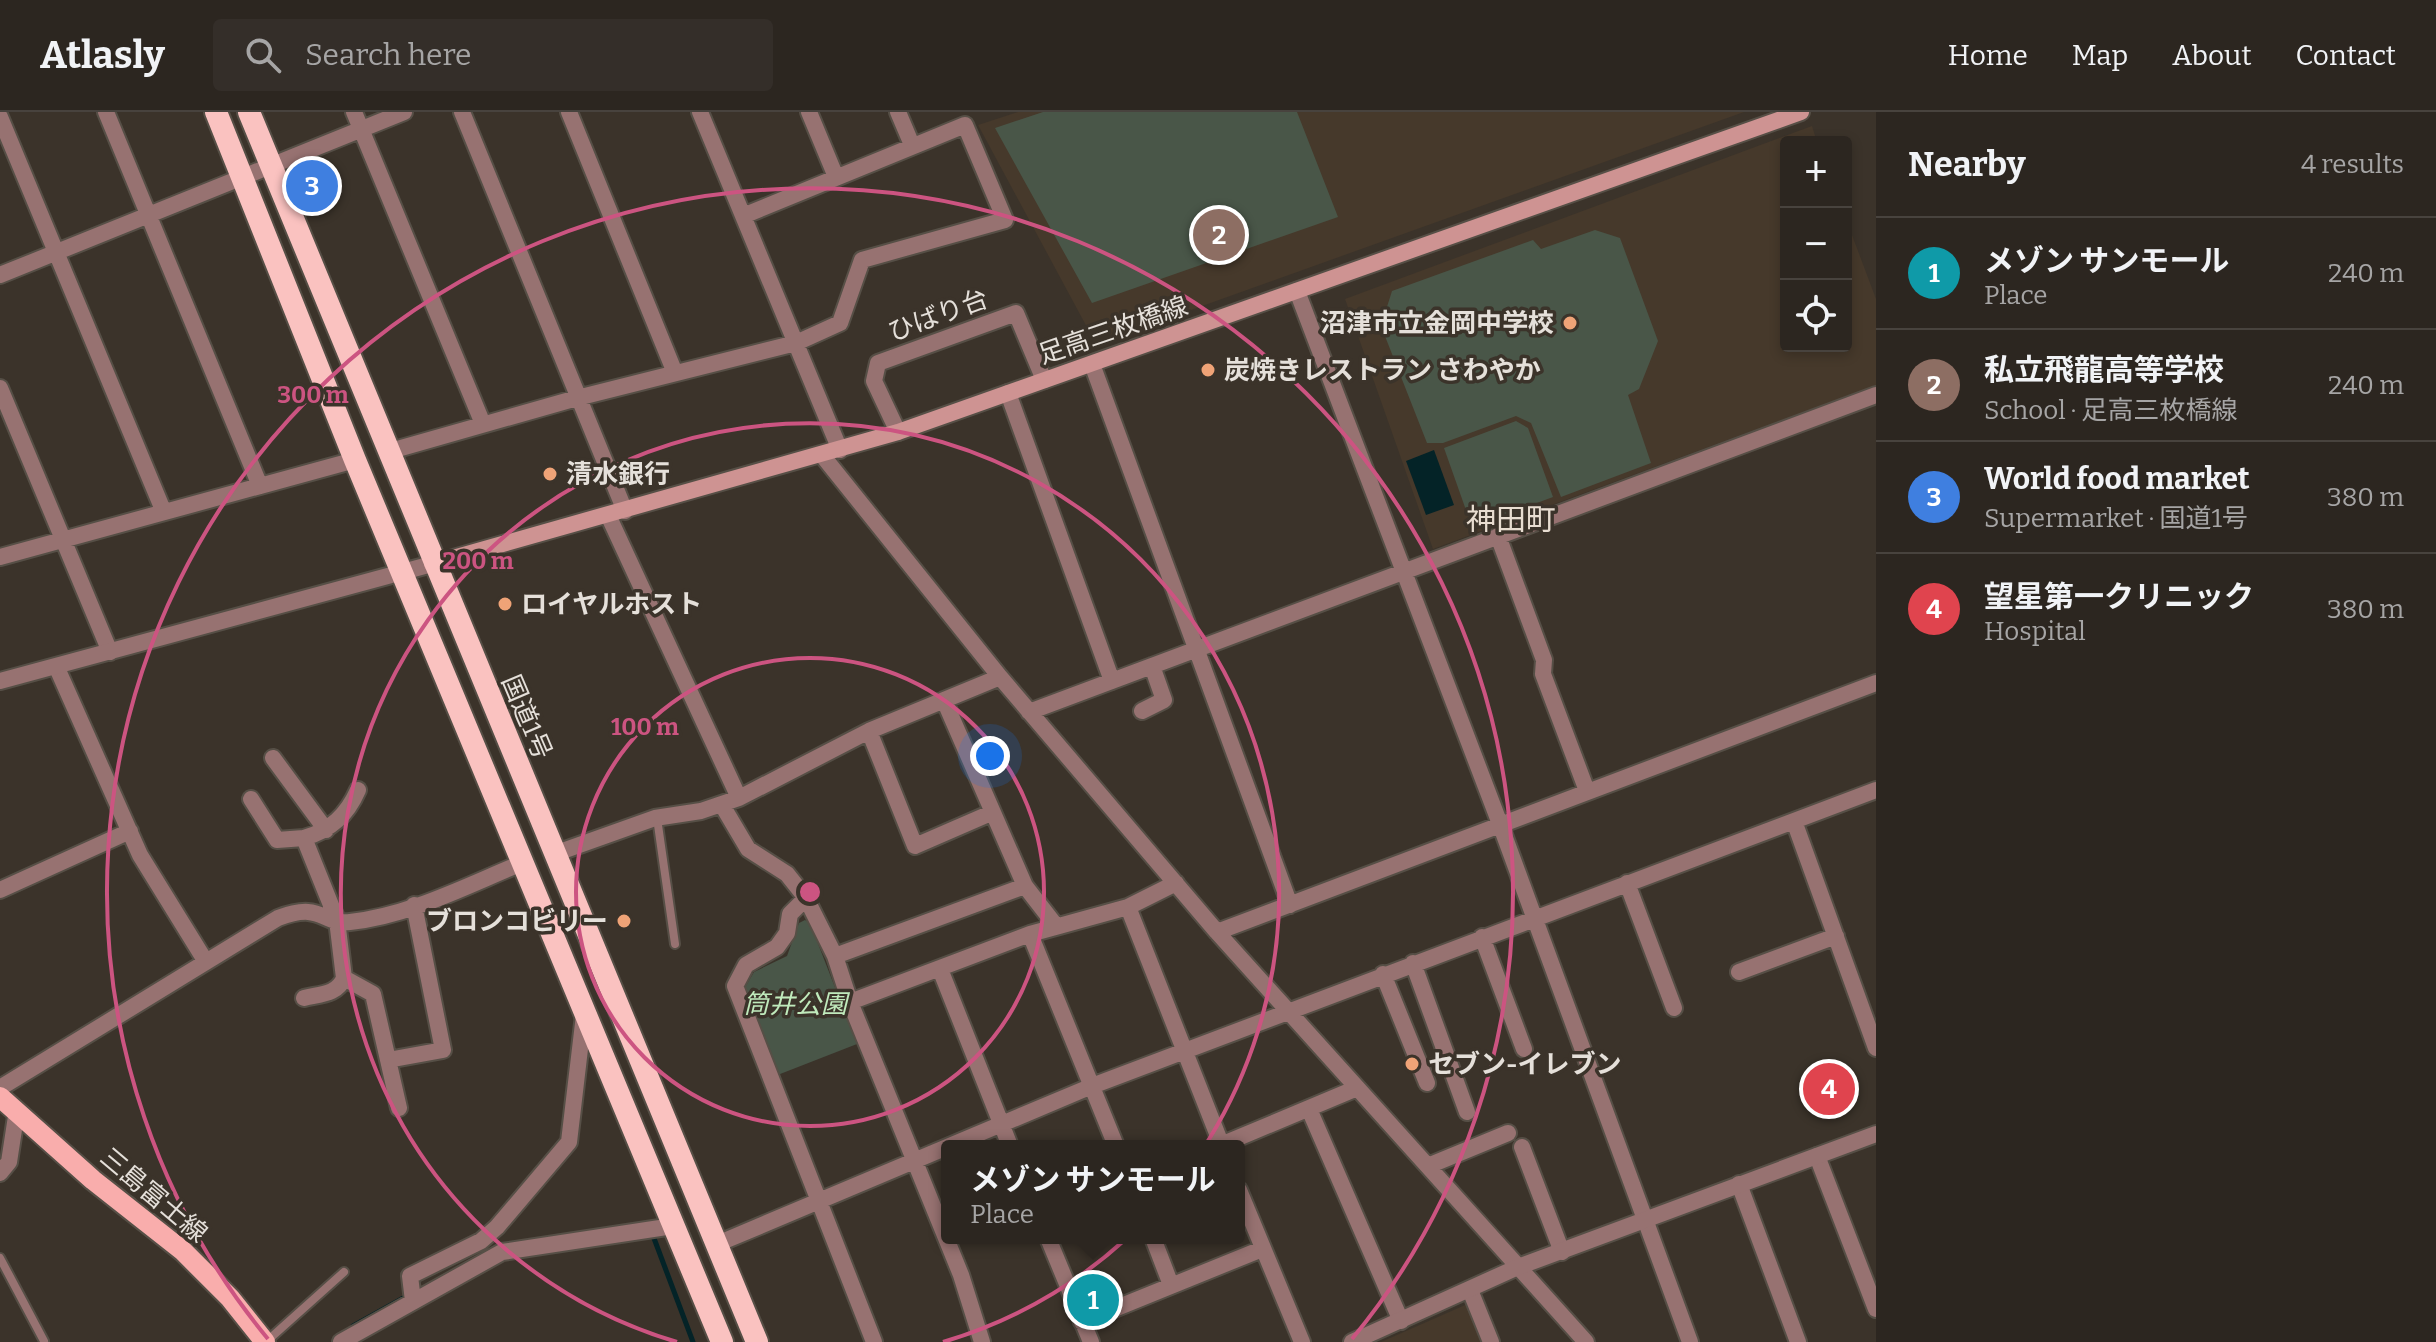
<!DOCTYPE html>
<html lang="en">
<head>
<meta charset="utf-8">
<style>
	:root { --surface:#2c2620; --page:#342e29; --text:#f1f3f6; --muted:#a6a5a5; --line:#48433e; --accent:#efa377 }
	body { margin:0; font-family:Bitter,"Noto Sans JP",serif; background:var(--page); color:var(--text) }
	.controls { position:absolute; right:24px; top:24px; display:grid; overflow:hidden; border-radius:8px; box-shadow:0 4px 12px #0003 }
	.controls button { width:72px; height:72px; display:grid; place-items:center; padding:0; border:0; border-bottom:2px solid var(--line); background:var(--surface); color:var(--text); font:40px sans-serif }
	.you { position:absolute; left:990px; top:644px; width:28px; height:28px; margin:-20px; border:6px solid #fff; border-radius:50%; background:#1a73e8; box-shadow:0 0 0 12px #1a73e833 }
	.badge { display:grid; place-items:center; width:52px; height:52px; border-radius:50%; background:var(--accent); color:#fff; font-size:26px; font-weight:700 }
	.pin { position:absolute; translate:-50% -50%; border:4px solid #fff; box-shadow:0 2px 8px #0006 }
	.popup { position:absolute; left:941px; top:1028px; width:304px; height:104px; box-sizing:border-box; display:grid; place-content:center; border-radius:8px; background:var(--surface); filter:drop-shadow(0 2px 6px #0005); font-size:26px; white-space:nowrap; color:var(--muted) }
	.popup b { font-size:30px; color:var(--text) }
	.popup::after { content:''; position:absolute; left:50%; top:100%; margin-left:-16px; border:16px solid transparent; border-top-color:var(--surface) }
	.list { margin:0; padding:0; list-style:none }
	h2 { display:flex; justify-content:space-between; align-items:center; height:104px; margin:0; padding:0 32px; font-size:34px }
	h2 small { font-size:26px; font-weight:400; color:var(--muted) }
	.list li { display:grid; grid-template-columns:52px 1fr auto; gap:24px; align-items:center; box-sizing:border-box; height:112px; padding:0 32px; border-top:2px solid var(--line) }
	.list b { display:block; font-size:30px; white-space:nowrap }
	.list p { margin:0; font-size:26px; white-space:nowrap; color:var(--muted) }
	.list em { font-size:26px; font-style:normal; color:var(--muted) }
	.icon { flex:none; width:44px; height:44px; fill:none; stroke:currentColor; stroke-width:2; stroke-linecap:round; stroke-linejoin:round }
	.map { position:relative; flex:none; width:1876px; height:1230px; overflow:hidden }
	header { display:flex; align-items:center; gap:48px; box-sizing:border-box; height:112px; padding:0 40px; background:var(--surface); border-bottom:2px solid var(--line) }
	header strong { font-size:38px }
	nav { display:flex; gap:44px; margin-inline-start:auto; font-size:28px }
	.search { width:560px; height:72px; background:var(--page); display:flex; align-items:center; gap:20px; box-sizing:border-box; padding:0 28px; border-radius:8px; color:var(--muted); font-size:30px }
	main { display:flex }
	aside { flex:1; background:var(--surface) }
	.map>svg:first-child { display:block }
</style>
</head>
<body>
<header>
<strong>Atlasly</strong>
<div class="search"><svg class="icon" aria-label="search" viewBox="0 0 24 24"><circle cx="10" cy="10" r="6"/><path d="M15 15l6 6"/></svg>Search here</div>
<nav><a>Home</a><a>Map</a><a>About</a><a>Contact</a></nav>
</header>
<main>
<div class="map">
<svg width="1876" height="1230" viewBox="0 0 1876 1230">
	<rect width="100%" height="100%" fill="#3b332a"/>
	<path fill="#46392b" d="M1018,0H1744L1096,232L978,13Z
		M1812,14L1817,30H1786V234H1846V107L1876,187V273L1433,437L1345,187Z
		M1472,1190L1487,1230H1381Z"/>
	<path fill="#495648" d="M1043,0H1297L1338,105L1092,191L995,16Z
		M1595,118L1620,126L1658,229L1639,277L1628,283L1651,351L1561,385L1531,311L1516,304L1443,331H1427L1381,214L1392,179L1533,128L1541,137Z
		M1516,309L1528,316L1553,385L1472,415L1444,336Z
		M805,808L810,811L857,932L775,964L744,877L754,860L787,844L799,811Z"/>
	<path fill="#042327" d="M1434,338L1454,393L1426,403L1406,349Z"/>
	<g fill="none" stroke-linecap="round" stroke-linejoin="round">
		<path stroke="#042327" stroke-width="5" d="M652,1121L693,1230
			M353,1214L407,1184"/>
		<defs>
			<path id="service" d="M657,706L675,832
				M0,1146L44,1229
				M267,1229L344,1160"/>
			<path id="minor" d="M106,0L260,374
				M354,0L483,312
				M462,0L625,399
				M569,0L675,261
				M700,0L840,338
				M809,0L836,65
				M898,0L912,33
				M0,5L163,398
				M0,163L404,0
				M1297,179L1500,712L1690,1230
				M1092,252L1290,793
				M0,276L110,540
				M1008,281L1112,569
				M898,320L874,269L878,251L1016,201L1044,268
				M387,340L577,286L796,231L840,211L862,148L1005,108L965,13L743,104
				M822,343L1000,565L1217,820L1586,1230
				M608,403L739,686
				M1498,424L1544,548L1543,562L1587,679
				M0,445L355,348
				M57,556L140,743L206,850
				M944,588L1025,774
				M1142,599L1164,588L1152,554
				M1029,600L1876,283
				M869,619L915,734L991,701
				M273,646L326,718
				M251,687L277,728L304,726L337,808L344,866C337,883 320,882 304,886
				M722,693L748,737L787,762L806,786L835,844L850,890L961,1163L982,1230
				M1794,709L1876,936
				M304,726C331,718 347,703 358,678
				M554,742L655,706L701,699L739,686L869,619L1000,565
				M1627,771L1674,896
				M0,778L130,719
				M806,786L790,802L787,821L777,835L746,853L735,874L874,1230
				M1128,795L1222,1034
				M1217,820L1876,571
				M1030,822L1116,1034
				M1482,825L1524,937
				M835,844L1025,774L1056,814
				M1413,851L1467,1000
				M940,857L1010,1034
				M1739,860L1836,824
				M1383,862L1427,971
				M344,866L373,882L399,996
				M850,890L1030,822L1128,795L1176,771
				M388,948L443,938L414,793
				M0,976L278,806C323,789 321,813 350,810C409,804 468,773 522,751
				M1309,997L1401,1209
				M1221,1033L1357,976
				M1522,1035L1562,1140
				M1817,1044L1876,1197
				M1428,1054L1508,1021
				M0,1061L9,1050L17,998
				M1739,1072L1798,1230
				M1239,1078L1302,1230
				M1048,1126L1091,1230
				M1153,1126L1171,1173
				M717,1132L1092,974L1876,678
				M1470,1178L1491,1230
				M413,1189L410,1164L481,1129L497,1115L569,1030L584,903
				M1082,1210L1262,1137
				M341,1230L502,1140L673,1114"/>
			<path id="tertiary" d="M0,569L432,452
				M1352,1230L1518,1155L1876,1022"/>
			<path id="secondary" d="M432,452L898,320L1801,0"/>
			<path id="primary" d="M0,985L93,1068L183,1139L230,1186L265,1230"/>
			<path id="trunk" d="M216,0L355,348L722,1230
				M249,0L757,1230"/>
		</defs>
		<use href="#service" stroke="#564f46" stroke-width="12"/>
		<use href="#minor" stroke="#564f46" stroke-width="20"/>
		<use href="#tertiary" stroke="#564f46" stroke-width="20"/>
		<use href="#secondary" stroke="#564f46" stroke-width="20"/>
		<use href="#primary" stroke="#564f46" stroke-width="24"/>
		<use href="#trunk" stroke="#564f46" stroke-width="26"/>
		<use href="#service" stroke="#977271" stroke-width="8"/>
		<use href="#minor" stroke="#977271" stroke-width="16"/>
		<use href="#tertiary" stroke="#977271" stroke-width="16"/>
		<use href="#secondary" stroke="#ce9392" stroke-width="16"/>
		<use href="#primary" stroke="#f9adac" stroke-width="20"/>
		<use href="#trunk" stroke="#fac2c0" stroke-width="22"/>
	</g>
	<g fill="none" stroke="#cc5481" stroke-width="4">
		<circle cx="810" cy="780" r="234"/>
		<path d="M677 1230A469 469 0 1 1 943 1230"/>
		<path d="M268 1227A703 703 0 1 1 1352 1227"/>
	</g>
	<g fill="#efa377" stroke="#3b332a" stroke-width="3">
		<circle cx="1570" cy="211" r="8"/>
		<circle cx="1208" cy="258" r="8"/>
		<circle cx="550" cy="362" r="8"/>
		<circle cx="505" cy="492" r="8"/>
		<circle cx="624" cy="809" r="8"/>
		<circle cx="1412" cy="952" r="8"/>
	</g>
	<g text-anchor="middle" stroke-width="7" stroke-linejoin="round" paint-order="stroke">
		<g font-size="26" fill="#e5e0da" stroke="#3b332a">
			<text transform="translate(938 203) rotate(-20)" y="9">ひばり台</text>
			<text transform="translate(1113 218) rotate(-19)" y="9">足高三枚橋線</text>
			<text transform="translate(527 605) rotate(67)" y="9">国道1号</text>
			<text transform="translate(154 1083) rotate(40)" y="9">三島富士線</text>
		</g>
		<g font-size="26" font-weight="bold" fill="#e5e0da" stroke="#3b332a" text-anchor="start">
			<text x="1554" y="220" text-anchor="end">沼津市立金岡中学校</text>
			<text x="1224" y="267">炭焼きレストラン さわやか</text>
			<text x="566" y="371">清水銀行</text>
			<text x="521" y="501">ロイヤルホスト</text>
			<text x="608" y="818" text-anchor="end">ブロンコビリー</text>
			<text x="1428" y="961">セブン-イレブン</text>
		</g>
		<g font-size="26" font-style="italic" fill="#c0eabc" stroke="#3b332a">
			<text x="795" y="901">筒井公園</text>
		</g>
		<g font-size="30" fill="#e8ddd1" stroke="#3b332a">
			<text x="1511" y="418">神田町</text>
		</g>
	</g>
	<circle cx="810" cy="780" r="12" fill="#cc5481" stroke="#3b332a" stroke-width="4"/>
	<g font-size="24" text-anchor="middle" font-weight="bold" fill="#cc5481" stroke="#3b332a" stroke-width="7" stroke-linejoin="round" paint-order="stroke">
		<text x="313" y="291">300 m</text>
		<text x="478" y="457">200 m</text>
		<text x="645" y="623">100 m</text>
	</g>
</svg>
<div class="controls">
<button>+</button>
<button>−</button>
<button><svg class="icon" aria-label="locate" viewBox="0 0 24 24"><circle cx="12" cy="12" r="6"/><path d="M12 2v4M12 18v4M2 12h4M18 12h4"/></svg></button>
</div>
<div class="you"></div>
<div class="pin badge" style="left:1093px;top:1188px;background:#0f9aa8">1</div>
<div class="popup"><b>メゾン サンモール</b>Place</div>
<div class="pin badge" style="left:1219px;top:123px;background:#8d6e63">2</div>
<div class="pin badge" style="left:312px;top:74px;background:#3f7fe0">3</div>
<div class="pin badge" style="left:1829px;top:977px;background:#e0444e">4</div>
</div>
<aside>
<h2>Nearby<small>4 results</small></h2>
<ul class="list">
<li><span class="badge" style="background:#0f9aa8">1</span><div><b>メゾン サンモール</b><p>Place</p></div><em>240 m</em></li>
<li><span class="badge" style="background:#8d6e63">2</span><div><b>私立飛龍高等学校</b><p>School · 足高三枚橋線</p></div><em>240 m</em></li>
<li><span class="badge" style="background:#3f7fe0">3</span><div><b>World food market</b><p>Supermarket · 国道1号</p></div><em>380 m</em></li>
<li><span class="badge" style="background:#e0444e">4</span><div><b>望星第一クリニック</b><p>Hospital</p></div><em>380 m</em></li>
</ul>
</aside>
</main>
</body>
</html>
